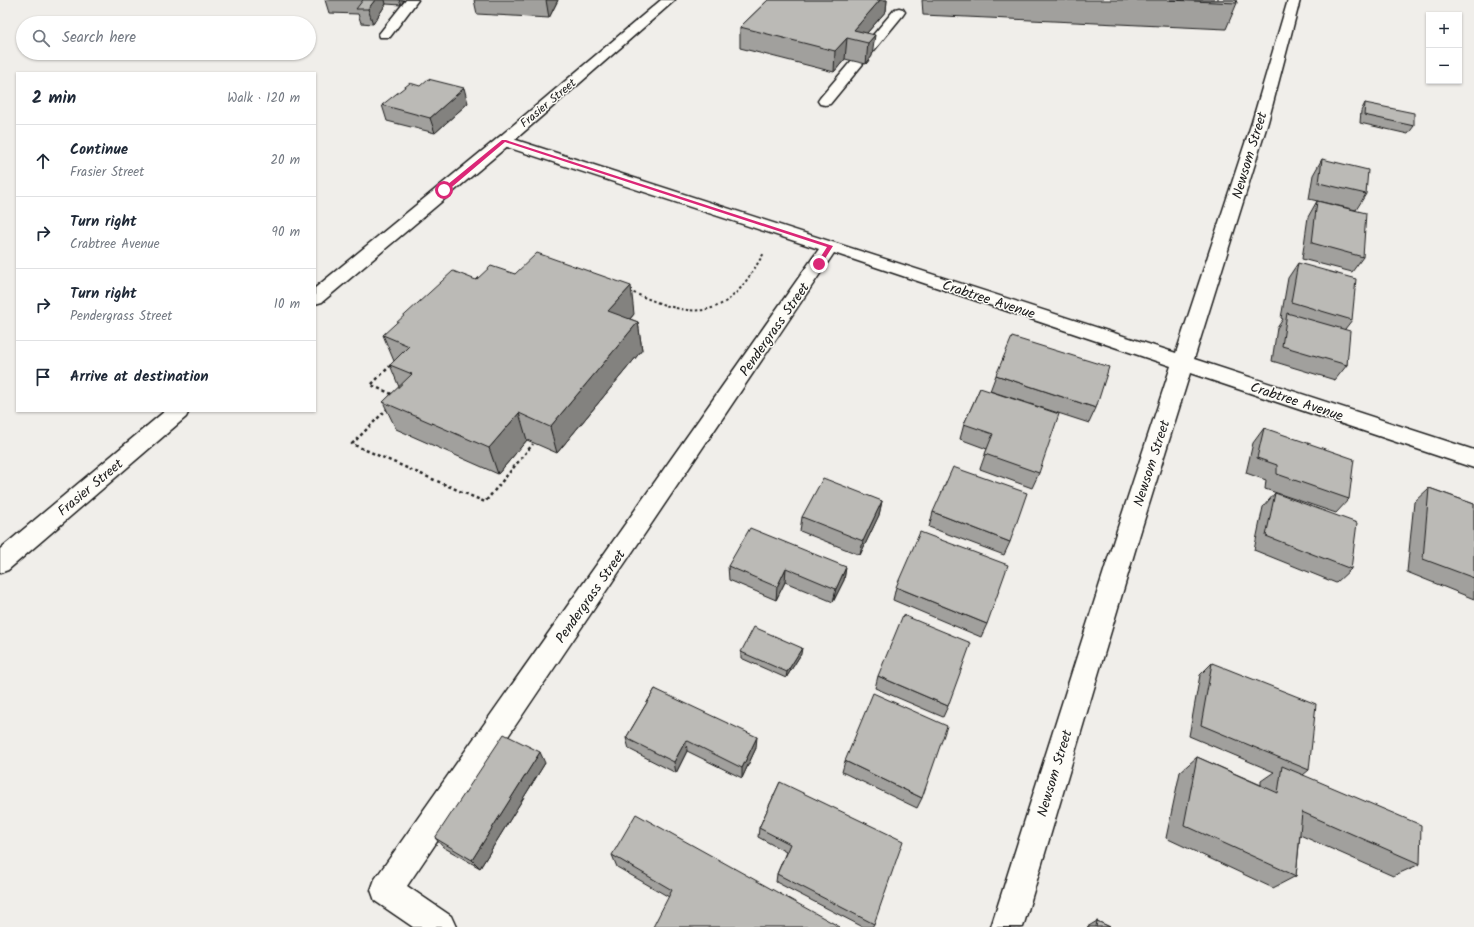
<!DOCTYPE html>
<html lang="en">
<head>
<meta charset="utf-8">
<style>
	:root { --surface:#fff; --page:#f2f2f3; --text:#1f2937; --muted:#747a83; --line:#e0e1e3 }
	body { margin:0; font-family:Kalam,sans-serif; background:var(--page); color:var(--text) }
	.controls { position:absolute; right:12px; top:12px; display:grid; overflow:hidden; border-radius:0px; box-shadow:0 1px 3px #0004 }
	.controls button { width:36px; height:36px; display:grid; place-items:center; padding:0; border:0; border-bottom:1px solid var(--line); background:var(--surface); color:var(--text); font:20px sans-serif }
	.stop { position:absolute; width:12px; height:12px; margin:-9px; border:3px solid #db2777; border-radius:50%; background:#fff }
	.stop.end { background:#db2777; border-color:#fff; box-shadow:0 1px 4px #0008 }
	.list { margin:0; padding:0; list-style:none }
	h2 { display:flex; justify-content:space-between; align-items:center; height:52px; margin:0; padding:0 16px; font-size:17px }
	h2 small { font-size:13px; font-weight:400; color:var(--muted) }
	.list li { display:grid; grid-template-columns:26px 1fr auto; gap:12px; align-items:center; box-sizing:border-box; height:72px; padding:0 16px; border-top:1px solid var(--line) }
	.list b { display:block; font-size:15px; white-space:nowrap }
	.list p { margin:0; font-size:13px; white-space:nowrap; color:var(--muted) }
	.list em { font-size:13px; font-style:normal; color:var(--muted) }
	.icon { flex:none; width:22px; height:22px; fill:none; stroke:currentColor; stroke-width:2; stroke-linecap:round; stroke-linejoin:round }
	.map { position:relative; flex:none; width:1474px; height:927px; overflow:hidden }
	.search { position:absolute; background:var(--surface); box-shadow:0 1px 3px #0004; left:16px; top:16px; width:300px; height:44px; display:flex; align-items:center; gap:10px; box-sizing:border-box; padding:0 14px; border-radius:22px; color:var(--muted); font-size:15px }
	.panel { position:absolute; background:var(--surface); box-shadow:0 1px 3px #0004; left:16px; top:72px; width:300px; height:340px; border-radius:0px }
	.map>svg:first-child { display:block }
</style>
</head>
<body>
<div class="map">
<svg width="1474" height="927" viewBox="0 0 1474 927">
	<rect width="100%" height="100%" fill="#f0eeea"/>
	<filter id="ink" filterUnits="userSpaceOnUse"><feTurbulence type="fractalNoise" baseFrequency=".025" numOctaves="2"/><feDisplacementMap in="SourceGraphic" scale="8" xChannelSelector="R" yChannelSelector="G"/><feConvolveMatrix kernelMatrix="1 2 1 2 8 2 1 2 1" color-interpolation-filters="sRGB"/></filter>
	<g filter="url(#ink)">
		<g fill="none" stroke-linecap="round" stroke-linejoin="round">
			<defs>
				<path id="service" d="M406,0H418L390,37H380L379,34Z
					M899,8L903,9L905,12L903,15L830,104L825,105L820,104L818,101L820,98L895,9Z"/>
				<path id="minor" d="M1288,0H1300L1268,122L1194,359L1474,450V468L1190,373L1142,527L1023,927H991L1118,527L1171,366L834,253L407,886L451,916L456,927H413L375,901L371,890L375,879L819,249L498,144L496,141L498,138L504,136L510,138L1176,353L1252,122Z"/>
				<path id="tertiary" d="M661,0H675L510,144L322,302L315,304V288L498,138Z
					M165,411H189L186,417L8,570L0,573V549Z"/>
			</defs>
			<use href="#service" stroke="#1c1c1c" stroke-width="3"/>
			<use href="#minor" stroke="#1c1c1c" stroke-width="3"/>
			<use href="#tertiary" stroke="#1c1c1c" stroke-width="3"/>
			<path stroke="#1c1c1c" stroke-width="2" stroke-dasharray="2.5 2.5" stroke-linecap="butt" d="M629,291C666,306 705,326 738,291C748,280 756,266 764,253"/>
			<path stroke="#1c1c1c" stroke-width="2.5" stroke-dasharray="3 3" stroke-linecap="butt" d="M391,365L371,385L394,395
				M388,408L352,444L485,502L533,444"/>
			<use href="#service" fill="#fdfcf7" fill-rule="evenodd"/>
			<use href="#minor" fill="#fdfcf7" fill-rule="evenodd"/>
			<use href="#tertiary" fill="#fdfcf7" fill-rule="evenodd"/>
		</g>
		<path fill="#a1a09d" stroke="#1c1c1c" d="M325,0H404L401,5L386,4L373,24L361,23L358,14L329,13Z
			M474,0H558L549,18L477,14Z
			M768,0H887L886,11L867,33L872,56L866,64L845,59L834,72L740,48V27Z
			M922,0H1236L1237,3L1226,29L923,15Z
			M468,103L435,133L387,121L382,105Z
			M1365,103L1414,126L1408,134L1360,123L1361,111Z
			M1322,159L1366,194L1356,210L1309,199L1313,175Z
			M1317,201L1363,257L1352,272L1302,259L1308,217Z
			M1298,263L1352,320L1345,329L1347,365L1335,380L1272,361L1277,328L1283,319L1281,318L1288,278Z
			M515,274L634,314L630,319L638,322L642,350L557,453L527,440L498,474L396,429L383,402L399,387L390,365L394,361L383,335L476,280Z
			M996,375L1096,408L1089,423L990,391Z
			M980,388L1039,473L1032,488L980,469L987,449L960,439L964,424Z
			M1264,428L1349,499L1336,513L1265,489L1266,480L1246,473L1253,443Z
			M1429,488L1474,504V599L1407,572L1414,502Z
			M1275,493L1351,569L1336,583L1254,550L1263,507Z
			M882,501L879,515L860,555L800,531L802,517Z
			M933,512L1010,542L1004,555L929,527Z
			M728,566L846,567L844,580L833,602L785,582L776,600L729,580Z
			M896,587L987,624L981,637L893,600Z
			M741,652L801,654L786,678L741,658Z
			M1212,663L1309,770L1303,775L1420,864L1393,876L1300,835L1296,876L1273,888L1166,838L1180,772L1197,757L1261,785V781L1274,772L1189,736L1200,675Z
			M878,676L948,706L943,717L875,688Z
			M655,689L756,748L742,778L687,751L676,773L629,749L626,738Z
			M845,761L922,798L917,808L842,772Z
			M545,763L480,868L443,847L435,838Z
			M780,782L874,924L872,927H863L776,882L777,874L786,852L758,837L759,828Z
			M612,855L840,927L669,897L617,867Z
			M1097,921L1110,927H1087Z"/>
		<path fill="#83827f" stroke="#1c1c1c" d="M375,0H385L386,4L373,24L368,9Z
			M399,0H404L401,5Z
			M546,0H558L549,18Z
			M880,0H887L886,11L860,41L854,30Z
			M875,35L872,56L866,64L868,43Z
			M847,38L845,59L834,72L835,51Z
			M464,88L468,103L435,133L430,118Z
			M631,286L634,314L613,339L608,311Z
			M638,322L642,350L557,453L550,427Z
			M519,413L527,440L498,474L489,448Z
			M882,501L879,515L860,555L863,541Z
			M846,567L844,580L833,602L836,589Z
			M786,568L785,582L776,600L777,587Z
			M802,648L801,654L786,678L787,672Z
			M757,737L756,748L742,778V768Z
			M686,740L687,751L676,773L674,762Z
			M540,752L545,763L480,868L472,860Z"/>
		<path fill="#bbbab6" stroke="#1c1c1c" d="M363,0H375L368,9H356Z
			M768,0H880L854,30L875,35L868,43L847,38L835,51L740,27Z
			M1170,0H1236L1237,3Z
			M428,79L464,88L430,118L382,105L410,83L420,86Z
			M1365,103L1414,113V126L1364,115Z
			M1322,159L1368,170L1366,194L1319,183Z
			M1317,201L1366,213L1363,257L1312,243Z
			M537,253L631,286L608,311L638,322L550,427L519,413L489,448L383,402L412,374L390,365L409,346L383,335L453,271L476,280L491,266L515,274Z
			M1298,263L1356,279L1352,320L1291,302Z
			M1287,313L1350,331L1347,365L1282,346Z
			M1012,337L1109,367L1096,408L996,375Z
			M980,388L1059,414L1039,473L985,454L993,434L964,424Z
			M1264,428L1354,459L1349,499L1277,474V465L1257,458Z
			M953,467L1027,493L1010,542L933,512Z
			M823,478L882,501L863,541L802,517Z
			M1429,488L1474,504V578L1423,559Z
			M1275,493L1357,523L1351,569L1266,536Z
			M750,528L846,567L836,589L786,568L777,587L728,566Z
			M920,532L1008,565L987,624L896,587Z
			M903,615L971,643L948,706L878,676Z
			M754,627L802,648L787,672L741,652Z
			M1212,663L1316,704L1309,770L1201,725Z
			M655,689L757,737L742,768L686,740L674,762L626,738Z
			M873,693L947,726L922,798L845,761Z
			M504,734L540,752L472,860L435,838Z
			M1197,757L1278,793L1282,766L1421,825L1420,864L1302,812L1296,876L1184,825Z
			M780,782L903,841L874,924L777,874L790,844L759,828Z
			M636,814L840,927H653L672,890L612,855Z
			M1097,921L1110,927H1096Z"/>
	</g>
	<path fill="#db2777" d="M502,140H506L833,246L821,265H817L816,264L827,247L505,142L446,192H442V189Z"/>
	<g text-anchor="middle" stroke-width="3" stroke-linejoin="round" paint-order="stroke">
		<g font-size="12" fill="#1c1c1c" stroke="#fdfcf7">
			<text transform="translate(548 103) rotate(-40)" y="4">Frasier Street</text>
		</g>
		<g font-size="14" fill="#1c1c1c" stroke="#fdfcf7">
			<text transform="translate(1249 155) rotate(-73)" y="5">Newsom Street</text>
			<text transform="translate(989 299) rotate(18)" y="5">Crabtree Avenue</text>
			<text transform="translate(774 329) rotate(-55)" y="5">Pendergrass Street</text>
			<text transform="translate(1297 401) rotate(18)" y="5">Crabtree Avenue</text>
			<text transform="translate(1151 463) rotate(-72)" y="5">Newsom Street</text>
			<text transform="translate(90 487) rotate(-40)" y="5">Frasier Street</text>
			<text transform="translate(590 596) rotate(-55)" y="5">Pendergrass Street</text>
			<text transform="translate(1054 773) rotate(-73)" y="5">Newsom Street</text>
		</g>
	</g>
</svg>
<div class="controls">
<button>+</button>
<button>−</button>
</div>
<div class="stop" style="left:444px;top:190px"></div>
<div class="stop end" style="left:819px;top:264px"></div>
<div class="search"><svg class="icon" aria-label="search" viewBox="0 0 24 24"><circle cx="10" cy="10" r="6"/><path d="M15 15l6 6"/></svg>Search here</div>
<section class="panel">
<h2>2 min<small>Walk · 120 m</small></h2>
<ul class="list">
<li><svg class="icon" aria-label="ahead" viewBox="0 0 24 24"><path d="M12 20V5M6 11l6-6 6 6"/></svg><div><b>Continue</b><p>Frasier Street</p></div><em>20 m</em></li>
<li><svg class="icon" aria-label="right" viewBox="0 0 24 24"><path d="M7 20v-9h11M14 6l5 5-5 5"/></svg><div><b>Turn right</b><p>Crabtree Avenue</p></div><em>90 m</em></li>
<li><svg class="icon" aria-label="right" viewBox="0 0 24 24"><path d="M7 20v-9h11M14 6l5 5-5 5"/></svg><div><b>Turn right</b><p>Pendergrass Street</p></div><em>10 m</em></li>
<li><svg class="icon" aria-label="arrive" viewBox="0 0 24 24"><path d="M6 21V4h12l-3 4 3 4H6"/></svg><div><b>Arrive at destination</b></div></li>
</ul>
</section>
</div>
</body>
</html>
